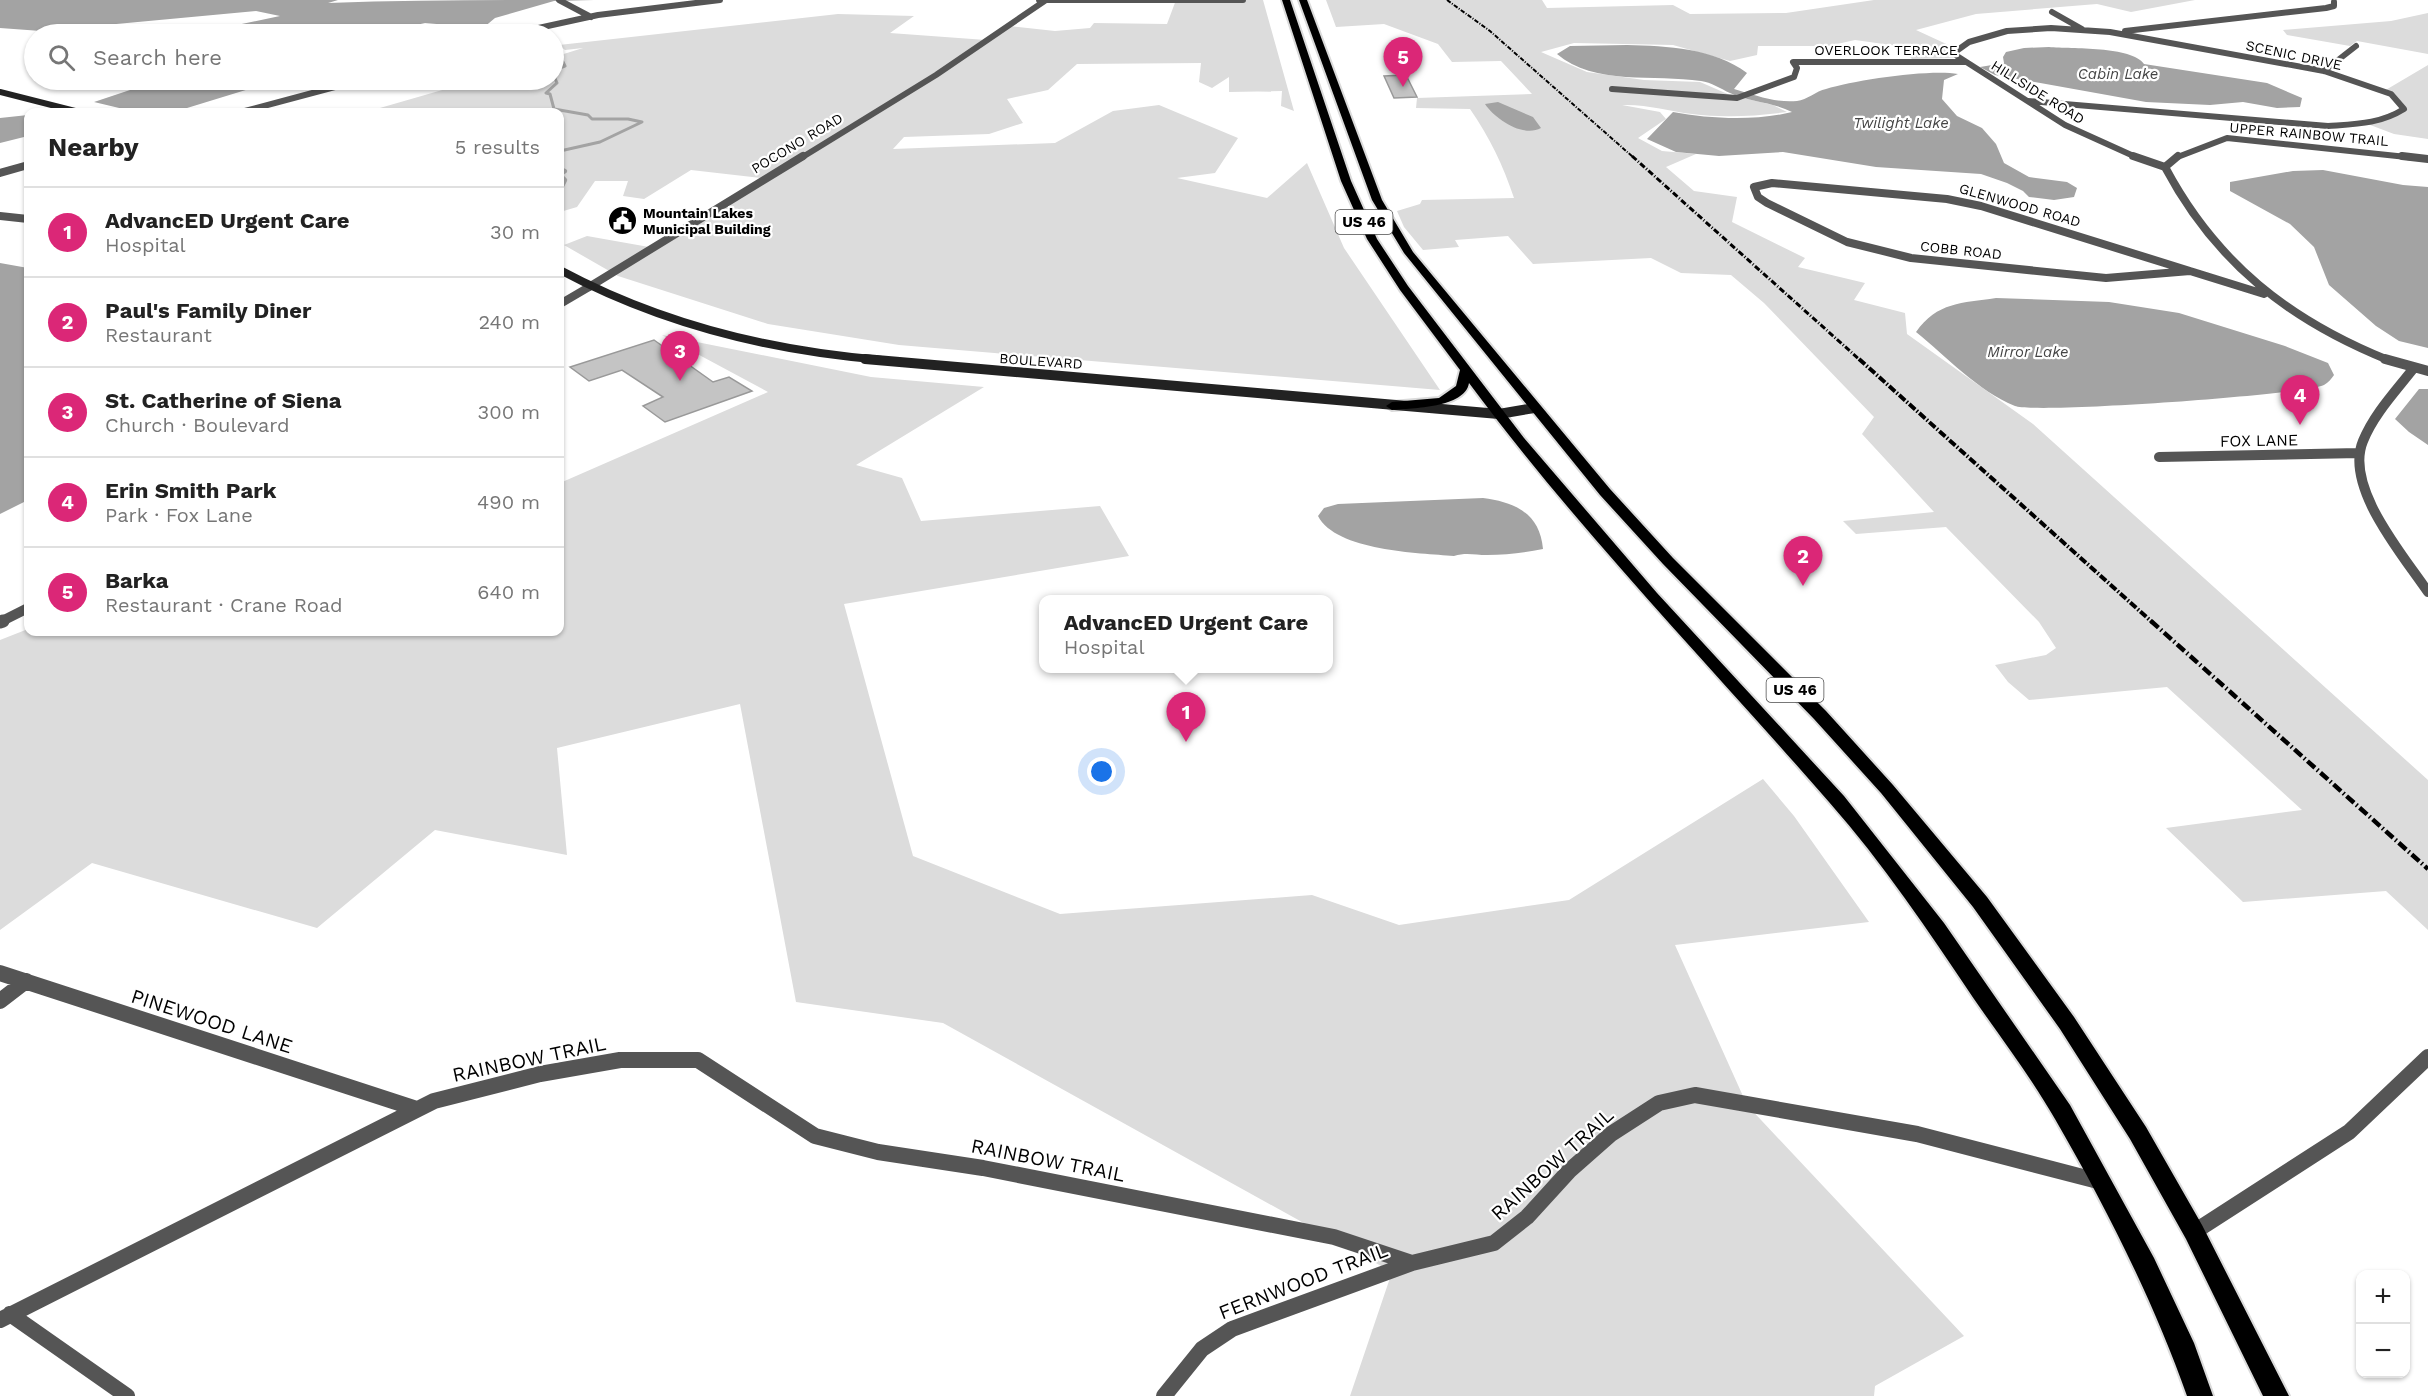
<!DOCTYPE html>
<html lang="en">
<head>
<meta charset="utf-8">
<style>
	:root { --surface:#fff; --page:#f6f6f6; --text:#222; --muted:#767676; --line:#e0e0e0; --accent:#db2777 }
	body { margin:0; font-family:"Work Sans",sans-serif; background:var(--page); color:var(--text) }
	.controls { position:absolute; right:18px; bottom:18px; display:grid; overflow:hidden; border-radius:12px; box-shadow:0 2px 4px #0004 }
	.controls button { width:54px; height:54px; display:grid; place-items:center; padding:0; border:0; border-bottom:2px solid var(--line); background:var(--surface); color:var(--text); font:30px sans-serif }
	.you { position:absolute; left:1102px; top:772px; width:21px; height:21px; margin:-15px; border:4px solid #fff; border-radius:50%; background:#1a73e8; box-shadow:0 0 0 9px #1a73e833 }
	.badge { display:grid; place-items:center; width:39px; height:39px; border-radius:50%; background:var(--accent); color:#fff; font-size:20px; font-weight:700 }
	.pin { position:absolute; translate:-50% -50px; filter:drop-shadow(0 2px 3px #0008) }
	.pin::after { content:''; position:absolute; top:32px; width:21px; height:18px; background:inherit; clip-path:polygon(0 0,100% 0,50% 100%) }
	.popup { position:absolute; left:1039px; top:595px; width:294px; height:78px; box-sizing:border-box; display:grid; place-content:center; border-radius:12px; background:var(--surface); filter:drop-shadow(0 2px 4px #0005); font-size:20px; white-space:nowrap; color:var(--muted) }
	.popup b { font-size:22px; color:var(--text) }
	.popup::after { content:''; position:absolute; left:50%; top:100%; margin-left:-12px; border:12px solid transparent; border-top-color:var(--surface) }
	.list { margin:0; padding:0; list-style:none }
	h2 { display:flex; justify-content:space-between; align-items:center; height:78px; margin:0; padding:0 24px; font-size:26px }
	h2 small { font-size:20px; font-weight:400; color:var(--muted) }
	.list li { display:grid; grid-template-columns:39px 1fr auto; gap:18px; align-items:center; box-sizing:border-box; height:90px; padding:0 24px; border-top:2px solid var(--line) }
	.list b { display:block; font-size:22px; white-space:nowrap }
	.list p { margin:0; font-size:20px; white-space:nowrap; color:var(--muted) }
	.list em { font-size:20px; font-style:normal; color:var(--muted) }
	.icon { flex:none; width:33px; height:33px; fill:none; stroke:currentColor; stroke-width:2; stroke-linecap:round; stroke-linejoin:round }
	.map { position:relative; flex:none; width:2428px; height:1396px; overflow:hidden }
	.search { position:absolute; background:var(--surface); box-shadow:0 2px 4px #0004; left:24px; top:24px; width:540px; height:66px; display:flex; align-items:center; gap:15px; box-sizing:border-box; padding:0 21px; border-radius:33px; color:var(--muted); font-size:22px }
	.panel { position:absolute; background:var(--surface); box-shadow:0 2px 4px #0004; left:24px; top:108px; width:540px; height:528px; border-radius:12px }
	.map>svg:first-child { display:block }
</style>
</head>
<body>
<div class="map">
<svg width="2428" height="1396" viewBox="0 0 2428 1396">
	<rect width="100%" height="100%" fill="#fff"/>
	<path fill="#dcdcdc" d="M1176,0H1263L1294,111L1281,106L1282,91L1229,92V77L1212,88L1199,82L1201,63L1077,64L1048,90L1007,99L1023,123L989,134L904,137L893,149L1055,143L1113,111L1159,105L1238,138L1215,173L1177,178L1267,198L1307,163L1344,248L1440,390L899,345L768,324L618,276L564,245L587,236L649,247L761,178L691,170L644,199L623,196L628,181H595L577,207L560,212V112H366L477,80H554V57L583,48L565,50L559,45L838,14L914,16L890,33L986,40L1009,26L1055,31L1090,28L1094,23L1167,24Z
		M1326,0H1542L1547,8L1673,5L1690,14L1786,13L1874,0H2195L2131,12L2097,4L1976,14L1916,30L1955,48V58L1912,59L1898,46L1855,40L1828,46H1758L1757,55L1730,61L1673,45L1574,43L1541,52L1587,72L1644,80L1700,82L1730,95L1773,105L1787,112C1757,116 1723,118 1692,114C1669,111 1646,104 1622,105L1660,112L1666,119L1638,138L1662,151L1696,154L1666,167L1694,191L1737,197L1732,222L1805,258L1798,267L1865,283L1854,300L1905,313L1907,334L2033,424L2428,780V930L2386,891L2243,902L2166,828L2302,810L2167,687L2029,700L2008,682L1995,665L2046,655L2056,648L2039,622L1946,527L1856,534L1843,521L1934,512L1862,434L1874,417L1764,303L1731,275L1681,273L1651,258L1533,264L1508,236L1455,240L1459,247L1423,250L1404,227L1397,211L1420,204L1422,200L1514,198C1503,165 1490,138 1470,109L1416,108L1417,98L1532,94L1501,61L1452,62L1438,44L1384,24L1336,27Z
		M2428,13V54L2357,41L2350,46L2287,35L2283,30L2391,21Z
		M2428,65V139L2394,134L2365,123L2403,108L2384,91Z
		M662,335L871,377L984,387L856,465L902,478L921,521L1100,506L1129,556L844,604L913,856L1060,914L1312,895L1399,925L1569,900L1763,779L1794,816L1869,922L1675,945L1747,1105L1964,1336L1875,1386L1874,1396H1350L1392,1272L943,1023L796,1002L740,704L557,748L567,855L435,830L317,928L92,863L0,930V640L28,629V632H560V483L768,392Z"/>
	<path fill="#a3a3a3" d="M0,0H338L328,3C417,0 505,0 594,0L554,1L495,18L483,28L425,23L376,34L352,29L270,34H194L280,16L256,11L41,31L0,28Z
		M1627,45C1667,46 1714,48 1747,73L1734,89C1755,95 1775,103 1797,101C1807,100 1816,91 1826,89C1855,80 1930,69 1958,74L1944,80L1942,99L1957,116L1982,128L1996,144L2004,163L2029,177L2067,182L2077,188L2074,197L2054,200L2029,197L2023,191L2007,183L1981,174L1876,167L1783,152L1719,156L1676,152L1647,139L1673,112C1710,119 1756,121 1792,112C1772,102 1750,102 1730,93C1721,89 1711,82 1701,81C1655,74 1594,86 1557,54L1570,46Z
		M2049,47C2071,49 2132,46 2144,64L2267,83L2302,98L2300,107L2277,108L2243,102L2210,105L2146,102L1995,75L1980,67L2004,63L2003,57L2006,52L2024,48Z
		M143,80H254L249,89L174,112H136L94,102L133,89Z
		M1498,102L1533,117L1541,128C1523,138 1495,119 1485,104Z
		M28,115V136L0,143V118Z
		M2323,170L2403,185L2428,187V348L2399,341L2376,326L2329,285L2314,247L2290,224L2230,191V182L2293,171Z
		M0,263L28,268V500L0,514Z
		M1996,298L2109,302L2179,313L2285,346L2328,363L2334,375C2332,378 2328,383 2324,385C2304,395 2035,414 2015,406C1978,391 1947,357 1916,332C1937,302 1962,303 1996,298Z
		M2419,389H2428V445L2409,432L2395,419Z
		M1483,498C1514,502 1540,513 1543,549C1524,553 1506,555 1487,555C1475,555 1466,552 1454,556C1419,553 1336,551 1318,516L1324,508L1338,504Z"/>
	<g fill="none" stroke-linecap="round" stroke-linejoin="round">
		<path stroke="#a3a3a3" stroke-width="3" d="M483,28L513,30L526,34
			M554,60L563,62L565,66L554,70
			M554,76L557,83L546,93L550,94L554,109L588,115L592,119H628L642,122L600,142L560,151"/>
		<path stroke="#a3a3a3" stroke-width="4.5" d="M560,169L565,171L560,174
			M560,175L565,180L560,190"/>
	</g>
	<path fill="#c4c4c4" stroke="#999" stroke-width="1.5" d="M1406,75L1417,97L1394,98L1384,76Z
		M654,340L713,382L729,377L752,391L665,422L643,406L663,397L622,370L589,381L570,367Z"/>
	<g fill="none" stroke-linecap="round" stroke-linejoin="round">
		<defs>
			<path id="trunk" d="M1282,0H1290L1351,181L1377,239L1408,286L1524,438L1657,593L1844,796L1944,923L2070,1105L2154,1258L2194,1343L2213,1396H2187C2153,1300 2106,1207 2055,1119C2031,1077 2001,1038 1974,999C1929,932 1883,863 1829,802C1708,663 1579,531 1469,383C1465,408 1412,408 1392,410L1386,406L1392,402L1439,398L1456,386L1460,370L1400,290L1367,239L1341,181Z
				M1299,0H1307L1382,200L1413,252L1610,489L1673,558L1826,711L1893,785L1987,897L2074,1017L2146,1127L2202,1225L2289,1396H2263L2186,1239L2130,1139L2060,1029L1973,907L1881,793L1814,719L1663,564L1600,495L1404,253L1372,200Z"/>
		</defs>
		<use href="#trunk" stroke="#dbdbdb" stroke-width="4"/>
		<path stroke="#555" stroke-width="6" d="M559,0L591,17
			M1039,0H1243
			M2052,12L2082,29
			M2125,31L2326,8L2334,6V2
			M511,34L598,15L720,0
			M2324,71L2356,46
			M1612,89L1737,98L1794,77L1797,68L1793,62H1965
			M2028,101L2328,126C2356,124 2380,124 2404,109L2391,94L2324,71L2110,32L2051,28L2007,31L1969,42L1955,52L1957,56L2065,125L2138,158
			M241,112L361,80
			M801,158L936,75L1046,0
			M2175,158L2227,138L2416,158"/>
		<path stroke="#555" stroke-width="8" d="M2133,156L2165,167
			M2178,156L2165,167C2216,263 2289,320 2388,360
			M2402,156L2428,159
			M0,173L28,165
			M1772,183L1947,199L1981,206L2190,271L2106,278L1911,258L1847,242L1767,203L1758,197L1754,187Z
			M0,216L28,219
			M2190,271L2264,294
			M589,287L803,156"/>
		<path stroke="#555" stroke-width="10" d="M2385,359L2428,371
			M2413,369C2395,392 2374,414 2363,441C2344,487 2403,555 2428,592
			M2159,457L2359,453"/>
		<path stroke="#555" stroke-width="16" d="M0,973L417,1109
			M0,1001L26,981
			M2194,1232L2349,1132L2428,1057
			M10,1314L127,1396
			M0,1320L434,1101L540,1074L620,1060H698L815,1136L878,1152L983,1168L1334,1237L1412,1263L1494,1243L1527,1217L1569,1171L1611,1134L1659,1103L1695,1095L1917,1134L2098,1181
			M1164,1396L1202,1349L1232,1329L1412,1263"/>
		<path stroke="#555" stroke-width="8" d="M560,304L589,287"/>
		<path stroke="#555" stroke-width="10" d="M0,622L28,608"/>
		<path stroke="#555" stroke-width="13" d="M0,622L3,621"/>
		<path stroke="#222" stroke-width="6" d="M0,92L79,112"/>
		<path stroke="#222" stroke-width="8" d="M560,270C659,323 771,351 882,360"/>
		<path stroke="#222" stroke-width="10" d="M865,359L1499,414L1534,408"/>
		<use href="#trunk" fill="#000" fill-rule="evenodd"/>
		<path stroke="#000" stroke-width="2" stroke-dasharray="4.5 1.5 1 1.5" stroke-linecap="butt" d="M1447,0L1490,31L1634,158"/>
		<path stroke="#000" stroke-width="3" stroke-dasharray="6 2 1 2" stroke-linecap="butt" d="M1632,156L1860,360"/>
		<path stroke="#000" stroke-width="4" stroke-dasharray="8 2 1.5 2" stroke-linecap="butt" d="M1859,359L2152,622"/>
		<path stroke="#000" stroke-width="4.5" stroke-dasharray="10 3 1.5 3" stroke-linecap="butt" d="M2151,621L2428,869"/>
	</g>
	<defs>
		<symbol id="civic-disc" viewBox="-11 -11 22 22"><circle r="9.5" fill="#000" stroke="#fff"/><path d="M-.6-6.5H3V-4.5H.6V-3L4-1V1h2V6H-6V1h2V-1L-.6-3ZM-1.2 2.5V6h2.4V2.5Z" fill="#fff"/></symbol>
	</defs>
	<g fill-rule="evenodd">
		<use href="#civic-disc" x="606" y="204" width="33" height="33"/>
	</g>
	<g text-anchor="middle" stroke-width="4.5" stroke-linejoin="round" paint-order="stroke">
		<g font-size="14" fill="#000" stroke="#fff">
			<text x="1886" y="55">OVERLOOK TERRACE</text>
			<text transform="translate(2294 55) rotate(12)" y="5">SCENIC DRIVE</text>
			<text transform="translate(2038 92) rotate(32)" y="5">HILLSIDE ROAD</text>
			<text transform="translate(2309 134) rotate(5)" y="5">UPPER RAINBOW TRAIL</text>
			<text transform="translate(797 143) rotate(-31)" y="5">POCONO ROAD</text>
			<text transform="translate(2020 205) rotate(16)" y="5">GLENWOOD ROAD</text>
			<text transform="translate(1961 250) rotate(6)" y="5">COBB ROAD</text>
			<text transform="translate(1041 361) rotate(4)" y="5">BOULEVARD</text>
		</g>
		<g font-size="14" font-weight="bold" fill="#000" stroke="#fff" text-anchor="start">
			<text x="643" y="218">Mountain Lakes<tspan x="643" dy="16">Municipal Building</tspan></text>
		</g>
		<g font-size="15" font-style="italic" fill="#444" stroke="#fff">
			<text x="2118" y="79">Cabin Lake</text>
			<text x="1901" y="128">Twilight Lake</text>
			<text x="2028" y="357">Mirror Lake</text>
		</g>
		<g fill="#fff" stroke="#4c4c4c" stroke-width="1.5">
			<rect x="1335.5" y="210" width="57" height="24" rx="4.5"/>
			<rect x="1766.5" y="678" width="57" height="24" rx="4.5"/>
		</g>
		<g font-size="15" font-weight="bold" fill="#000">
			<text x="1364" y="227">US 46</text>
			<text x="1795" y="695">US 46</text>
		</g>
		<g font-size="16" fill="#000" stroke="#fff">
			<text transform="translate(2259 440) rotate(-1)" y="6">FOX LANE</text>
		</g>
		<g font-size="20" fill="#000" stroke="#fff">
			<text transform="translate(212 1021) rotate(18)" y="7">PINEWOOD LANE</text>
			<text transform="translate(529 1059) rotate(-12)" y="7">RAINBOW TRAIL</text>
			<text transform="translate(1048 1160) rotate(11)" y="7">RAINBOW TRAIL</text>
			<text transform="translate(1552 1164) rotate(-42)" y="7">RAINBOW TRAIL</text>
			<text transform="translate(1303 1281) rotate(-21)" y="7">FERNWOOD TRAIL</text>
		</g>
	</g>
</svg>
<div class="controls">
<button>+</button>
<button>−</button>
</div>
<div class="you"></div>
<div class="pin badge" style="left:1186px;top:742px">1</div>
<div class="popup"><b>AdvancED Urgent Care</b>Hospital</div>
<div class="pin badge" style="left:1803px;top:586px">2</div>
<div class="pin badge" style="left:680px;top:381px">3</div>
<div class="pin badge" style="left:2300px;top:425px">4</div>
<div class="pin badge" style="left:1403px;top:87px">5</div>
<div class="search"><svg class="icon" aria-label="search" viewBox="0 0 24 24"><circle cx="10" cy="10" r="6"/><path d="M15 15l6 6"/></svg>Search here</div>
<section class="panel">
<h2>Nearby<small>5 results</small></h2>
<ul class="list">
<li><span class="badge">1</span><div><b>AdvancED Urgent Care</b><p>Hospital</p></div><em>30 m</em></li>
<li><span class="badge">2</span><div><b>Paul's Family Diner</b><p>Restaurant</p></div><em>240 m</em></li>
<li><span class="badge">3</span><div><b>St. Catherine of Siena</b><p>Church · Boulevard</p></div><em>300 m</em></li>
<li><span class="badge">4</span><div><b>Erin Smith Park</b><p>Park · Fox Lane</p></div><em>490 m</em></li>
<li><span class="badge">5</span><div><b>Barka</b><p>Restaurant · Crane Road</p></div><em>640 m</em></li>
</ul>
</section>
</div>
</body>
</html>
